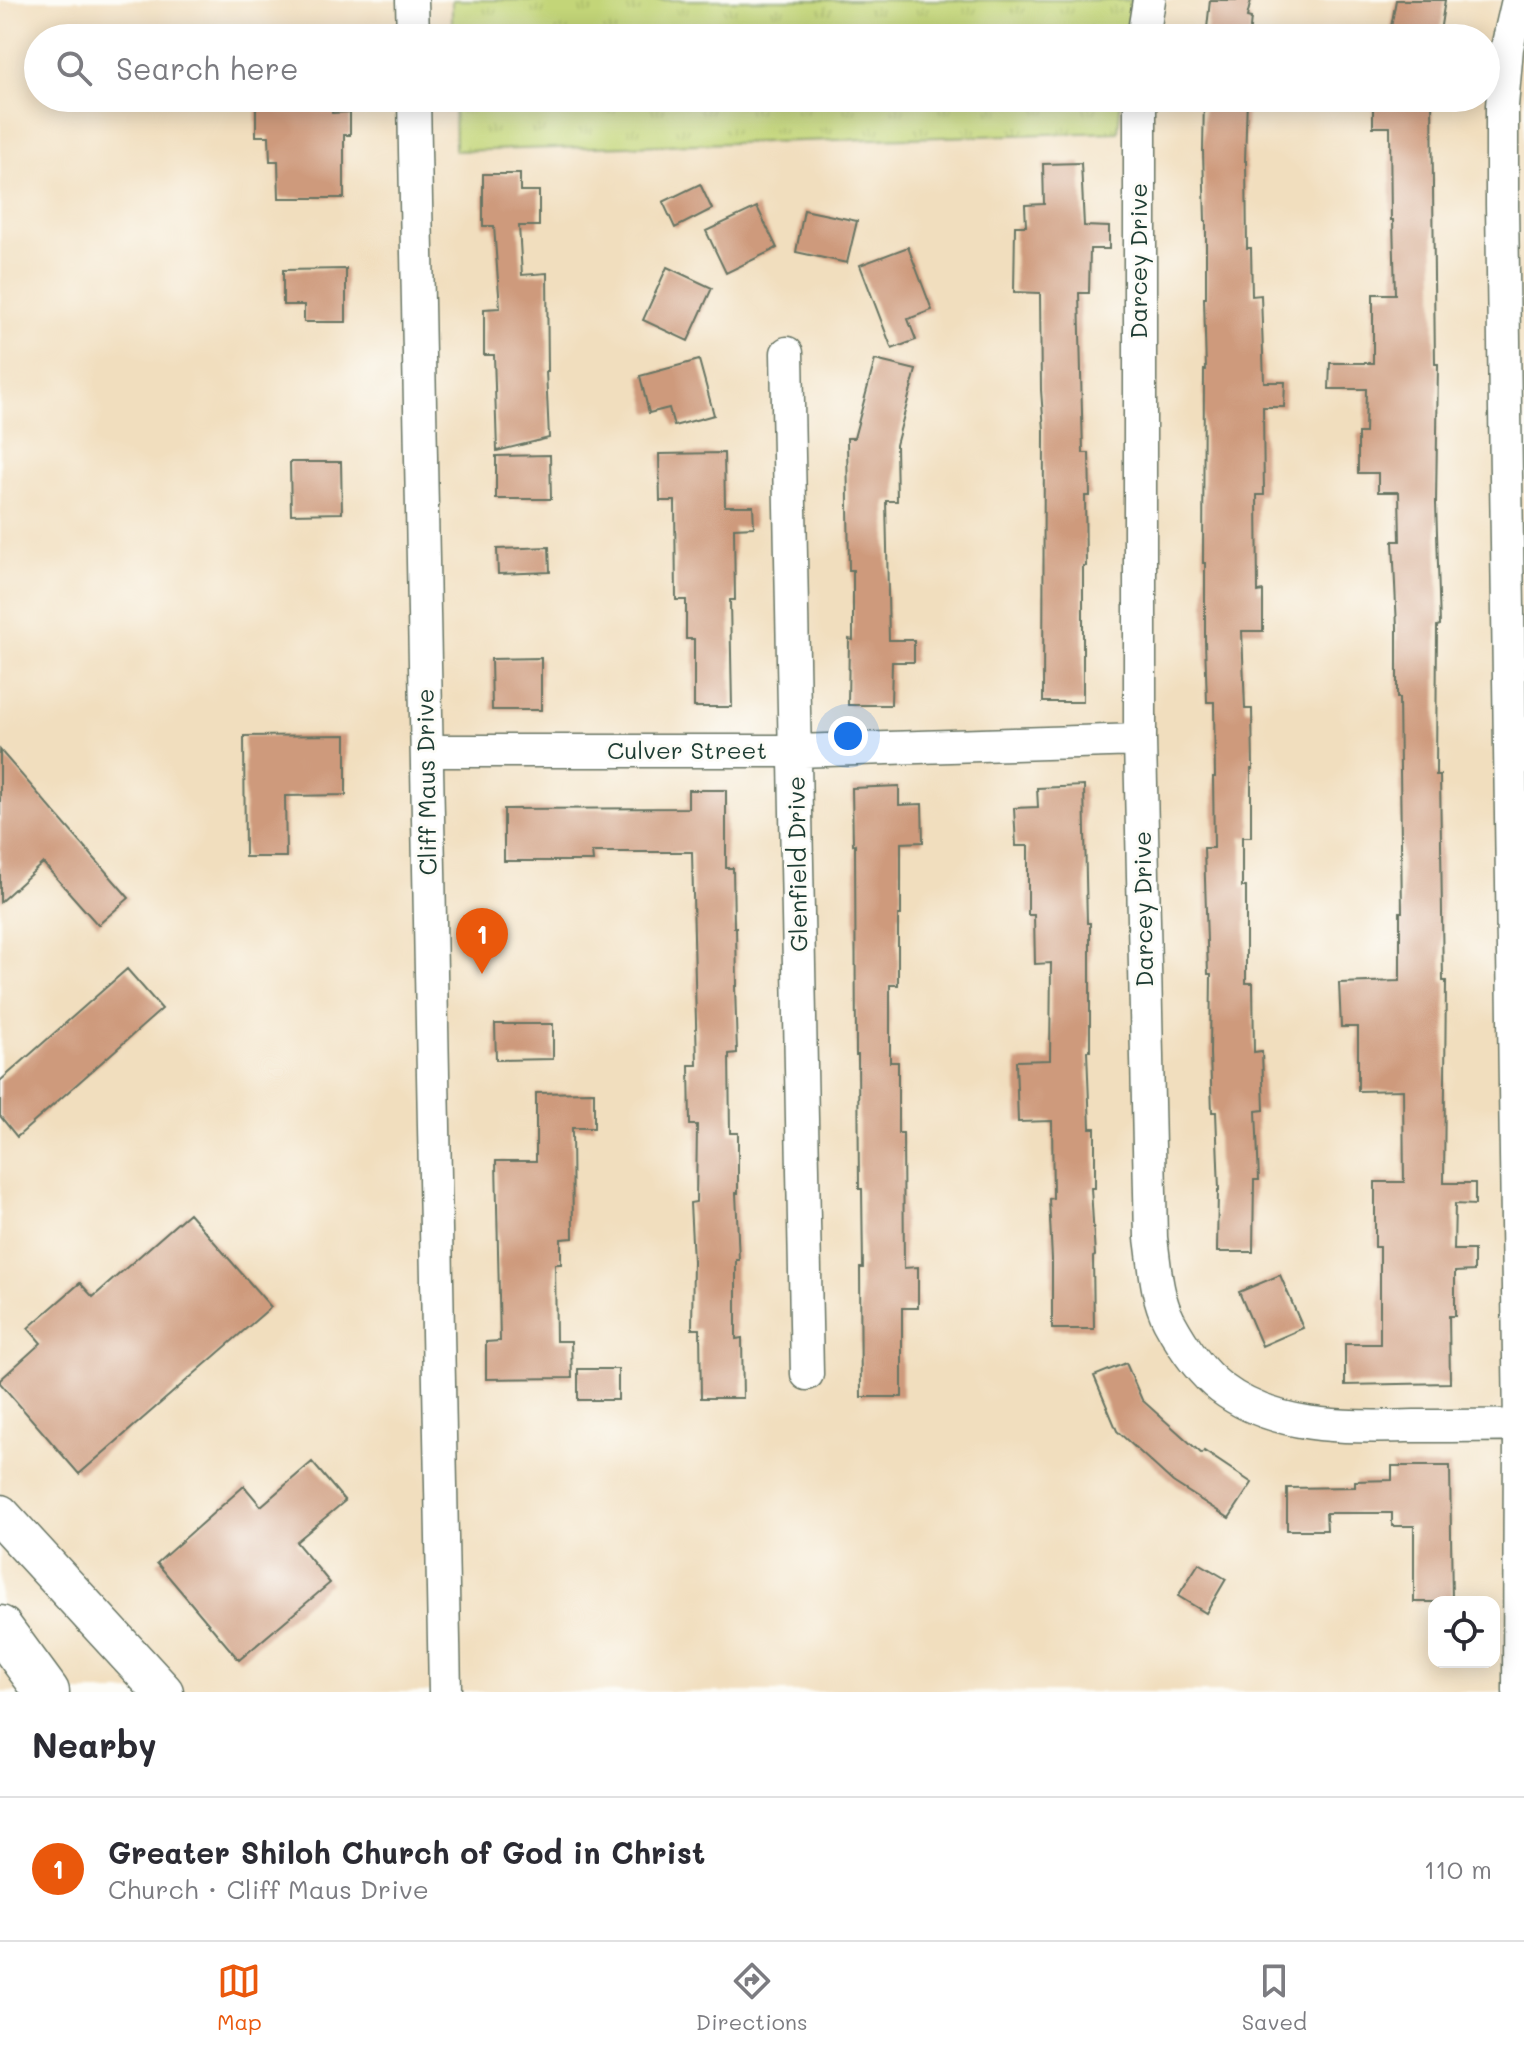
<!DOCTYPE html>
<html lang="en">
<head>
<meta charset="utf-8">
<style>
	:root { --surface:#fff; --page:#f7f7f7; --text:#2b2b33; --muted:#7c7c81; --line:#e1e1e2; --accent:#ea580c }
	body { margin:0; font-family:Mali,sans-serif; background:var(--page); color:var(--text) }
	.controls { position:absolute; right:24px; bottom:24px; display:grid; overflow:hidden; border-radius:16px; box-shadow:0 4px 20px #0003 }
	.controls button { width:72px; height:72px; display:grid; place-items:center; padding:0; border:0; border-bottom:2px solid var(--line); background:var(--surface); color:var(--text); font:40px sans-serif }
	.you { position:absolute; left:848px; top:736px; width:28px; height:28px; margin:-20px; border:6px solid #fff; border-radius:50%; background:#1a73e8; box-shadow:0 0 0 12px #1a73e833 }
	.badge { display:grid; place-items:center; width:52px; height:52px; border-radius:50%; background:var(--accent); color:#fff; font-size:26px; font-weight:700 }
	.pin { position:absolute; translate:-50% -66px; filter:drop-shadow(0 2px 4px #0008) }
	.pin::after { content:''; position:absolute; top:42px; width:28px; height:24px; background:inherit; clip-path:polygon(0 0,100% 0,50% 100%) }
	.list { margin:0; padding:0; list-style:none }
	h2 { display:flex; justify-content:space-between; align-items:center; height:104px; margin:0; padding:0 32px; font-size:34px }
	h2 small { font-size:26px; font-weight:400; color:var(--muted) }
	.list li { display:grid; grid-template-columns:52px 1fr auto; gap:24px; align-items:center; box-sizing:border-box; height:144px; padding:0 32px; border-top:2px solid var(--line) }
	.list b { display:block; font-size:30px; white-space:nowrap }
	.list p { margin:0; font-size:26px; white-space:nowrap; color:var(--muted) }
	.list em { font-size:26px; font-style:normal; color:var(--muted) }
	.icon { flex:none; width:44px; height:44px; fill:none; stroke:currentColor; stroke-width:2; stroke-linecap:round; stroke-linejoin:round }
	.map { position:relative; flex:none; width:1524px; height:1692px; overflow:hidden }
	.search { position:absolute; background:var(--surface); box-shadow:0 4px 20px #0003; left:24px; right:24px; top:24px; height:88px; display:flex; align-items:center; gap:20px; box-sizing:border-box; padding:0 28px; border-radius:44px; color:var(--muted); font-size:30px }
	.sheet { height:248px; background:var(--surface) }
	nav { display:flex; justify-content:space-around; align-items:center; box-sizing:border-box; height:112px; border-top:2px solid var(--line); background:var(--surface); font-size:22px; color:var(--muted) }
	nav a { display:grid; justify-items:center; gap:4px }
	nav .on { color:var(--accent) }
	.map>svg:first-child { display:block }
</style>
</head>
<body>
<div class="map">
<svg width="1524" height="1692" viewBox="0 0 1524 1692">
	<defs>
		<pattern id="park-tufts" width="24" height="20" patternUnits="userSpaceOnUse" patternTransform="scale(2)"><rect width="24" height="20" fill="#c3d578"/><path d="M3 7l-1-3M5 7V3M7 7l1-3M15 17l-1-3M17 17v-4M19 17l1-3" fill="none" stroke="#a7b868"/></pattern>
	</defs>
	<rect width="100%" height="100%" fill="#fdfcf7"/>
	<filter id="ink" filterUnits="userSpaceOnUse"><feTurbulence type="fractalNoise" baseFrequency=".0125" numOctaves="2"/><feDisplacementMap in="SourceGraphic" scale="16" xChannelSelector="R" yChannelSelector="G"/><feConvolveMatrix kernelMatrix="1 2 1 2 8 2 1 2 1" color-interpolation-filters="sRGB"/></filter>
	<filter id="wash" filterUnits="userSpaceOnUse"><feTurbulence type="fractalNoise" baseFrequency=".006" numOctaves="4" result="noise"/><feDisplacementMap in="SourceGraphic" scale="32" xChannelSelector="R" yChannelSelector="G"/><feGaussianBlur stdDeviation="1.8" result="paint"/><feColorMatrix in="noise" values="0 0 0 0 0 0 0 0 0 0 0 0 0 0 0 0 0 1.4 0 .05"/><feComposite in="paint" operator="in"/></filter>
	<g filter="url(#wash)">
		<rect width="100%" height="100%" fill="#f1debe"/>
		<path fill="url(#park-tufts)" stroke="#718956" stroke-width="2" d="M452,0H1132L1126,38H452Z
			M454,98H1121L1118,132L455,151Z"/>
		<g id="blocks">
			<path fill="#ce9a7c" d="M1210,0H1251L1247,17L1251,18L1249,38H1206Z
				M1396,0H1445L1439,38H1389Z
				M256,98H331L332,113L350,112V135H344V198H279L278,161H270L269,136H256Z
				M1204,98H1247L1245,161H1246L1247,248H1251L1252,296L1261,295L1264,382H1285L1284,407H1263L1264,495H1257L1258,592L1263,591V631H1242L1245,709H1252L1253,769H1251V837H1242V887H1246V983H1253L1254,1052L1262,1051L1264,1110L1256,1111L1259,1180H1254L1253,1252H1217L1218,1190H1219L1216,1112H1212L1210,1053L1211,974H1208L1204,848H1214L1213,777H1215L1214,702H1207L1205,641V563H1203L1204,370H1206L1204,298H1206V221H1205L1203,151Z
				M1373,98H1432L1435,364H1438L1436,503L1440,625L1437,626L1436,775H1440L1443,981H1446L1444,1183H1475V1205L1455,1204L1454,1250H1474V1271L1455,1272V1316H1449L1450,1383L1345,1385V1344H1380V1247H1375V1182H1404L1403,1090L1358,1091V1027H1341L1339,983L1400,981V912H1402L1399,698H1397V627L1393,541H1400L1399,492H1378V473H1358V433H1365L1366,389H1329L1330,363H1373V294H1395L1393,220H1391L1390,127H1373Z
				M1081,163L1084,226L1109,227V249H1090L1089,293H1079L1083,453H1089L1090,496H1085L1086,566H1083V702H1043L1044,430L1041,390L1040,293L1014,292L1015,226H1026L1025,205L1044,204L1043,164Z
				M483,174H520V191H539V226H519L522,275L547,273L548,371H546L549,438L497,451L494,355H484V309L500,308L494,226H483Z
				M700,184L712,209L675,228L663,202Z
				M757,207L777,248L726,273L706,231Z
				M804,210L857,221L847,263L796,252Z
				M908,247L932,310L908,319L916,340L892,349L860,265Z
				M667,267L712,288L688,341L643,320Z
				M346,269V322H304V305H283V270Z
				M699,360L714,415L674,426L669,408L649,413L640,376Z
				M875,360L916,370L896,445L897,501H886L889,640H914V662H892L891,705H848L849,639L853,640V570H849L847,438H854Z
				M724,453L725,506H753L754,527L734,528L735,600H730L732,707H694V639H686V600H676L675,501H660L659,454Z
				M550,455L551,499H496V456Z
				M290,462H341L342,513L291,514Z
				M549,547L550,572L498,574L497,549Z
				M541,658V710H492L491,659Z
				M346,735V795L285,796L286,857H245L244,736Z
				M0,750L129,898L98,925L43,863L0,902Z
				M899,786V805L922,804L923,842L901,843V915H898V985H890V1062H898V1133H903L904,1268L918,1267V1308H902V1397H861L860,1268H863L862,1189H859L858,1055H856L855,844L853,845L852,788Z
				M1084,786L1087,923H1090V1051H1087L1090,1128H1095V1188H1091L1095,1256L1093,1257L1094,1329H1052V1259L1049,1199L1053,1198L1052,1121L1018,1122L1016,1061L1050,1060L1051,963L1035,964L1034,915H1028V846H1016L1014,808L1038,807L1037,788Z
				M688,790H726V868H733L734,927H736L737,986H735L737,1053L729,1054L730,1133H738V1193H736L739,1260H736V1339L742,1338L743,1398H701L700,1329H692L693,1261L690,1203L696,1202L697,1125H690L689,1065H697L692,852H592L593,861H504V809L688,808Z
				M127,969L162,1009L17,1137L0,1116V1081Z
				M495,1024H553V1059L496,1060Z
				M594,1092V1128H572L573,1238L561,1239V1264H555L556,1341H571L572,1378L486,1379V1342L500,1341L496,1161H536V1093Z
				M189,1213L271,1307L79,1474L0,1383V1380L41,1343L28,1328L80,1283L93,1297Z
				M1280,1275L1303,1328L1262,1346L1239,1292Z
				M1126,1363L1142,1400L1202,1454L1204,1451L1252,1483L1229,1518L1173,1482L1117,1431L1094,1376Z
				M578,1369H618V1400H578Z
				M312,1462L345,1501L296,1542L330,1583L239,1660L157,1563L244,1486L261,1506Z
				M1392,1466H1450L1452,1602H1414V1526H1392V1513H1326L1327,1530H1287V1488L1355,1487V1481L1392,1480Z
				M1199,1563L1226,1579L1206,1613L1178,1596Z"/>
		</g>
	</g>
	<g filter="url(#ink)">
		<use href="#blocks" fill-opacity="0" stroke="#687564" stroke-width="2"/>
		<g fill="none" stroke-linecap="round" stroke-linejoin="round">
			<defs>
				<path id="minor" d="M412,0L413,38
					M1518,0L1507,48L1502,106V205L1520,1425L1519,1692
					M1143,38L1149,0
					M414,98L445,1692
					M1140,98V740L1151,1238C1155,1265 1156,1296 1169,1321C1182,1345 1199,1371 1221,1388C1276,1430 1349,1427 1414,1426C1451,1426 1487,1426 1524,1425
					M787,353L807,1374
					M427,751H796L1140,740"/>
				<path id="major" d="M0,1515L163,1692"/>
				<path id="highway" d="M0,1628L47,1692"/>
			</defs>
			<use href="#minor" stroke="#687564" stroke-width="35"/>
			<use href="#major" stroke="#687564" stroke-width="43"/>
			<use href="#highway" stroke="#687564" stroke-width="47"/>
			<use href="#minor" stroke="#fff" stroke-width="32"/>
			<use href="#major" stroke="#fff" stroke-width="40"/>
			<use href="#highway" stroke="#fff" stroke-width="44"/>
		</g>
	</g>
	<g text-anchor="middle" stroke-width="6" stroke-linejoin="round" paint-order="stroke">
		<g font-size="24" fill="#1f3d34" stroke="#fdfcf7">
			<text transform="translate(1139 261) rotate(-90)" y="8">Darcey Drive</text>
			<text x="687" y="759">Culver Street</text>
			<text transform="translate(427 782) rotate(-91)" y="8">Cliff Maus Drive</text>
			<text transform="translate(798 864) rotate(-91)" y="8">Glenfield Drive</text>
			<text transform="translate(1144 909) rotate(-91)" y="8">Darcey Drive</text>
		</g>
	</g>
</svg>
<div class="controls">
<button><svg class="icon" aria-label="locate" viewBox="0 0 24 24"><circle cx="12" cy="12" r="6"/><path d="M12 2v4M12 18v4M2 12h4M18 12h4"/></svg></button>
</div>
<div class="you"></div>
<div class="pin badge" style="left:482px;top:974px">1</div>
<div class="search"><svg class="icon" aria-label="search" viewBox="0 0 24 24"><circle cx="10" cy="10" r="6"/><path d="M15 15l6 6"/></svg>Search here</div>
</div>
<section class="sheet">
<h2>Nearby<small></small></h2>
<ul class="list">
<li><span class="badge">1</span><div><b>Greater Shiloh Church of God in Christ</b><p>Church · Cliff Maus Drive</p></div><em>110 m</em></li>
</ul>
</section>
<nav>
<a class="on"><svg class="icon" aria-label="map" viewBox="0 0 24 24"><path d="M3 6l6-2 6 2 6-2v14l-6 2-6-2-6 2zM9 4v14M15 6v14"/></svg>Map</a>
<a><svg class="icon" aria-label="directions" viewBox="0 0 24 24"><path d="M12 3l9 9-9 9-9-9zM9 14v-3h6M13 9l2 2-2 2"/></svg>Directions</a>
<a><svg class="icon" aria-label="saved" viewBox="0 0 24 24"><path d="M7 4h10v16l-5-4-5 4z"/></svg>Saved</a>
</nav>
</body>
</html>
